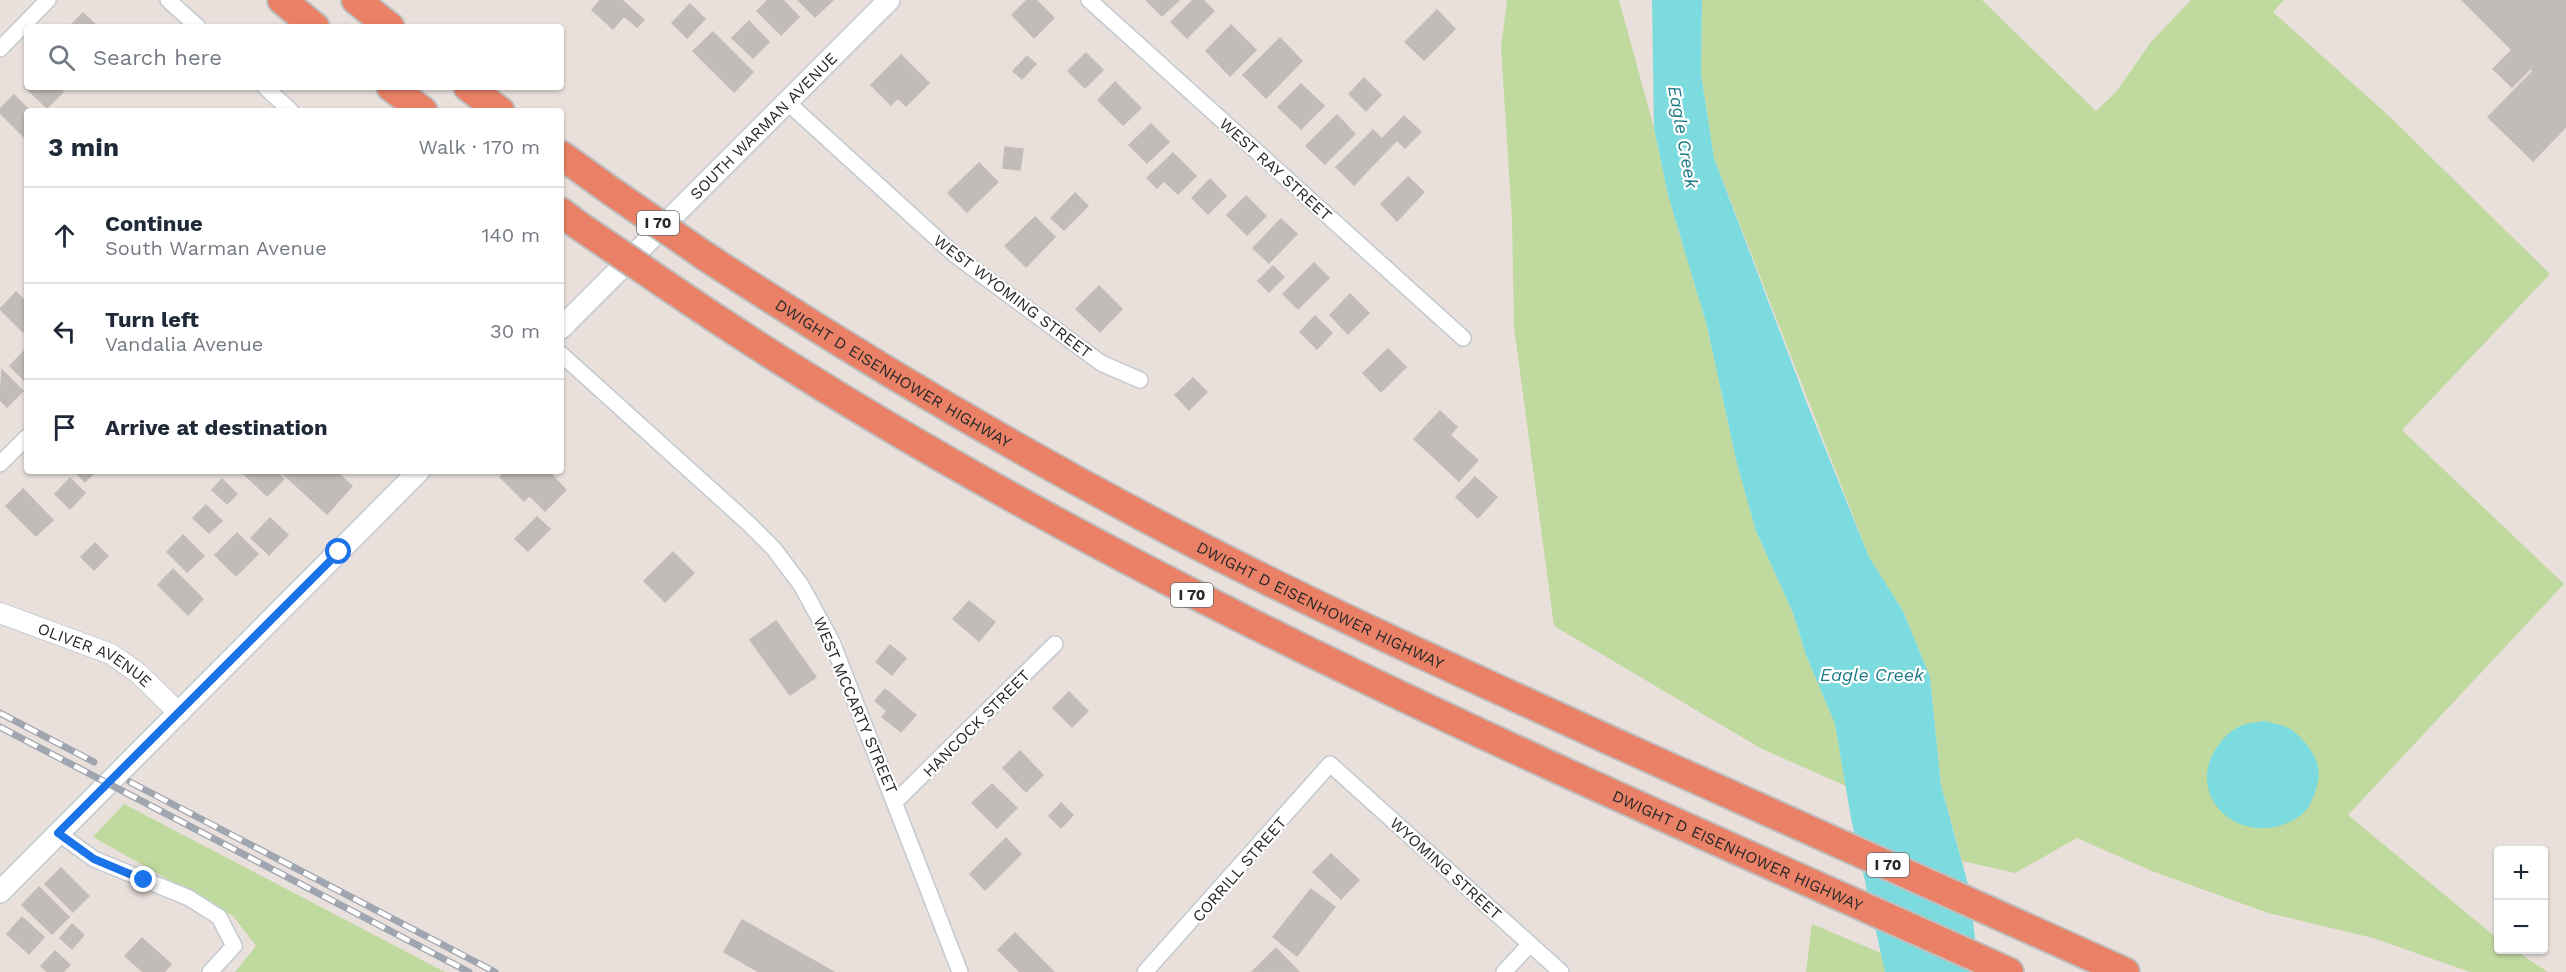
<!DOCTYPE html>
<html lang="en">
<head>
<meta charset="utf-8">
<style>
	:root { --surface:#fff; --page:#f2f2f3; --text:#1f2937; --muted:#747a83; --line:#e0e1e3 }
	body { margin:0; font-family:"Work Sans",sans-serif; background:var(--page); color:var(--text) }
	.controls { position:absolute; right:18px; bottom:18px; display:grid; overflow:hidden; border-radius:6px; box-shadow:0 2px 4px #0004 }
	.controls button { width:54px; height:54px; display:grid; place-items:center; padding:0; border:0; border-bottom:2px solid var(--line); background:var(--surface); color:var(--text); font:30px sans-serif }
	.stop { position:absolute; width:18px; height:18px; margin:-14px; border:4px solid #1a73e8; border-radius:50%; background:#fff }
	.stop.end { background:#1a73e8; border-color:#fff; box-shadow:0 2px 6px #0008 }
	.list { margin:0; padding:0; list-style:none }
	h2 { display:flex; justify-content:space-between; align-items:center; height:78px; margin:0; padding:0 24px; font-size:26px }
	h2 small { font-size:20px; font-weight:400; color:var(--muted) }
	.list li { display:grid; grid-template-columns:39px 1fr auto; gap:18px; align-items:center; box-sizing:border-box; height:96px; padding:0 24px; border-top:2px solid var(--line) }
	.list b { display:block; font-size:22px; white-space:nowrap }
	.list p { margin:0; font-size:20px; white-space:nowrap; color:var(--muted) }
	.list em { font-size:20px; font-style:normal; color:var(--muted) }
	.icon { flex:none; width:33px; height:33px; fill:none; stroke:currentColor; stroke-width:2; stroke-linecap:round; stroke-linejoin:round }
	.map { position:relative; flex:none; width:2566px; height:972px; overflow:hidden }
	.search { position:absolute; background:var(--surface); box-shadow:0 2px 4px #0004; left:24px; top:24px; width:540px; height:66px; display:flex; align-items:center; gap:15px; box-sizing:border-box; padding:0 21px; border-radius:6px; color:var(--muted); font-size:22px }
	.panel { position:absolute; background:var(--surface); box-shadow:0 2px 4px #0004; left:24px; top:108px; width:540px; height:366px; border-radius:6px }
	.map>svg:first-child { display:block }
</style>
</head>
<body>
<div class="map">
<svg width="2566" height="972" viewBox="0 0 2566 972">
	<rect width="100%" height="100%" fill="#e9e0dc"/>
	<path fill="#c0d99f" d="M1507,0H1619L1654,128L1668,195L1707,326L1737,464L1756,531L1793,613L1806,655L1835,724L1846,786L1762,749L1554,626L1514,327L1512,221L1501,47Z
		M1702,0H1982L2096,111L2116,92L2151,42L2191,0H2284L2273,12L2388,115L2550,274L2402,430L2564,584L2348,815L2498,939V950H2514L2548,972H2470L2373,938L2268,913L2152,871L2077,838L2015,873L1962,861L1941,785L1930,677L1903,611L1869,557L1714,158L1701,74Z
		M124,804L445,972H235L256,946L233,916L93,837Z
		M1812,924L1881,953L1885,972H1806Z"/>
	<path fill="#7bdbdf" d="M1652,0H1702L1701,74L1714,158L1808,406L1869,557L1903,611L1930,677L1941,785L1969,888L1979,972H1885L1851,818L1835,724L1806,655L1793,613L1756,531L1737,464L1707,326L1668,195L1654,128Z
		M2264,721C2271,723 2279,724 2286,727C2294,730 2301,738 2307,745C2323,765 2321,781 2310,804C2306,814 2292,822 2282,825C2232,841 2186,793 2217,747C2223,738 2232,729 2241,726C2248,723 2257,722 2264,721Z"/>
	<path fill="#c1bcb7" stroke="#c4bcb6" stroke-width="1.5" d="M600,0H622L644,20L637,27L624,16L613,29L592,10Z
		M768,0H783L799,17L781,35L757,11Z
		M798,0H833L815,17Z
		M1027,0H1036L1054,18L1034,38L1012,15Z
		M1146,0H1179L1162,16Z
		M1193,0H1203L1214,11L1187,38L1171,22Z
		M2462,0H2566V127L2533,161L2488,117L2533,71L2531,68L2512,87L2493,69L2512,50Z
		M690,4L705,19L687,38L672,23Z
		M1437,10L1455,29L1424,60L1405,42Z
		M83,13L98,27H69Z
		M749,21L769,42L753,58L732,38Z
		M1231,25L1256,50L1230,76L1206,51Z
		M713,32L753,72L734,92L693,51Z
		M1280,38L1302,61L1266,98L1243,75Z
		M1086,53L1103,70L1085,88L1068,71Z
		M901,55L929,83L906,106L898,98L891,105L871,85Z
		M1027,56L1036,64L1022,79L1013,71Z
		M1364,78L1381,95L1366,111L1349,94Z
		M1115,82L1141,108L1123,125L1098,100Z
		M27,83V87H58L63,92L47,108L24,86Z
		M1301,84L1324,106L1301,129L1278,107Z
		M14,95L30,111H27V140L0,113V109Z
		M1337,115L1355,134L1325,164L1306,146Z
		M1404,116L1421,132L1405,148L1397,140L1354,185L1336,167L1373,130L1382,139Z
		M1151,124L1169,142L1147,163L1129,145Z
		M1005,147L1023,149L1020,170L1003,168Z
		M1173,153L1196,176L1178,194L1164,181L1157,188L1147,178Z
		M979,163L998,182L967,212L948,193Z
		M1408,177L1424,192L1397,221L1381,204Z
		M1210,179L1226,196L1208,214L1192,198Z
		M1075,193L1088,206L1064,230L1051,218Z
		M1246,196L1266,216L1247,235L1227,215Z
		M1035,217L1055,237L1026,267L1005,246Z
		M1281,219L1297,234L1269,263L1253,248Z
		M1314,263L1329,278L1298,309L1283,294Z
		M1273,266L1284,277L1269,292L1258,281Z
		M1099,286L1122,309L1100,332L1076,309Z
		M16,292L27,303V328L23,332L0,309Z
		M1350,294L1369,313L1348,334L1330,315Z
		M1315,316L1332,333L1317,349L1300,332Z
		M27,348V381L26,382L10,366Z
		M1388,349L1406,367L1381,392L1363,373Z
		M2,370L23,391L7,407L0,400Z
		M1193,378L1207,392L1189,410L1175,395Z
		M1440,411L1457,427L1450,435L1478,460L1459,481L1414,439Z
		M74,471H96L85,482Z
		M241,471H276L284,479L267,496Z
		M280,471H336L352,486L327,514Z
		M502,471H548L566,490L545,511L529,495L524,501L500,477L504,473Z
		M1475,477L1497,497L1478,518L1456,497Z
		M70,478L85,493L70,509L55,494Z
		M222,479L237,494L227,504L212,490Z
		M23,489L53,520L36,536L6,506Z
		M206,505L222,521L209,533L193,518Z
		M537,517L550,529L528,551L515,539Z
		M270,518L288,535L269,555L251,538Z
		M237,533L258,554L236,576L215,555Z
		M183,535L204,556L187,572L167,552Z
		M95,543L108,556L94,570L81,557Z
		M673,552L694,573L665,602L644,581Z
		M173,569L203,599L188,615L158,585Z
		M969,601L995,622L979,641L953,619Z
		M776,621L816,677L790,695L750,640Z
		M890,645L906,658L892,675L876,662Z
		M885,689L916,715L901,732L882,717L887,711L875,701Z
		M1069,692L1088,711L1072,727L1053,708Z
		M1020,751L1043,775L1026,792L1003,768Z
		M992,784L1017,808L997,828L972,803Z
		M1061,803L1073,815L1061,828L1049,816Z
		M1006,838L1021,854L985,890L970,874Z
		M1331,854L1359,880L1341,899L1313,872Z
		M61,868L89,896L73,912L45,884Z
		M39,887L69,917L52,934L22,905Z
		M1311,889L1335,907L1297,956L1273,937Z
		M22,917L44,937L29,954L7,934Z
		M742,920L834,972H759L724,952Z
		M72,924L84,935L72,949L60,938Z
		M1015,933L1054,972H1020L998,950Z
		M142,938L171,964L164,972H143L125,956Z
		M1276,948L1299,972L1253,971Z
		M55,951L70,965L63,972H48L41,966Z"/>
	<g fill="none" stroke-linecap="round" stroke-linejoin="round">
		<defs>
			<path id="minor" d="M168,0L198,27
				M1089,0L1463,338
				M0,49L48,0
				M265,87L291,111
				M787,102L955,255L1101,363L1140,380
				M561,354L748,523L774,549L801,585L832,642L960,972
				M0,464L27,437
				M896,801L1055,644
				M58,833L94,859L189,898L219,917L234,946L210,972
				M1145,972L1330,764L1561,972
				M1504,972L1530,944"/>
			<g id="tertiary">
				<path id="s1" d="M0,613L111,654L138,673L179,713"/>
			</g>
			<g id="secondary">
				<path id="s2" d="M561,328L889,0"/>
				<path d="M0,892L419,471"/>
			</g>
			<g id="motorway">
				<path d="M282,0L315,27"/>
				<path d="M356,0L390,27"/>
				<path d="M391,87L423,111"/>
				<path d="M468,87L500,111"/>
				<path d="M561,155L611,191"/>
				<path d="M561,212L578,225"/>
				<path id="s3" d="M705,256C859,357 1017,451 1180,536C1327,613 1478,680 1629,749C1794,823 1959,898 2125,972"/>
				<path id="s4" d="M672,289C1087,572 1553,766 2009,972"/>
			</g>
		</defs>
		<use href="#minor" stroke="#c3c9d0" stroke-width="18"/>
		<use href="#tertiary" stroke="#c3c9d0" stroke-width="22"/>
		<use href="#secondary" stroke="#c3c9d0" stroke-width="24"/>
		<use href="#motorway" stroke="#bebebe" stroke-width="32"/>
		<use href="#minor" stroke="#fff" stroke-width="15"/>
		<use href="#tertiary" stroke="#fff" stroke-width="20"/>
		<use href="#secondary" stroke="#fff" stroke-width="21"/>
		<use href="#motorway" stroke="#ea8166" stroke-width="28"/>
		<defs>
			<path id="rail" d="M0,713L94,762
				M0,727L469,972
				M130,782L495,972"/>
		</defs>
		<use href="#rail" stroke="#9fa6b0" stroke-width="7"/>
		<use href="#rail" stroke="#fff" stroke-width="4.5" stroke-dasharray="14" stroke-linecap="butt"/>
		<defs>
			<path id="motorway-bridge" d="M611,191L705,256
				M578,225L672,289"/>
		</defs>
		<use href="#motorway-bridge" stroke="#bebebe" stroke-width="32" stroke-linecap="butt"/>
		<use href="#motorway-bridge" stroke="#ea8166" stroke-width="28"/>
	</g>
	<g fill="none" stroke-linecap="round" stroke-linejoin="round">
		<path stroke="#1a73e8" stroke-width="8" d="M144,880L94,859L58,833L339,552"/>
	</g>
	<g text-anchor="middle" stroke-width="4.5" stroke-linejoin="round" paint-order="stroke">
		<g fill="#fff" stroke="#686868" stroke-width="1.5">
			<rect x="637" y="211" width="42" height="24" rx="4.5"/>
			<rect x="1171" y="583" width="42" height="24" rx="4.5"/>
			<rect x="1867" y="853" width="42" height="24" rx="4.5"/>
		</g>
		<g font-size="15" font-weight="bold" fill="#282828">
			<text x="658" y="228">I 70</text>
			<text x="1192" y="600">I 70</text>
			<text x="1888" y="870">I 70</text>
		</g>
		<g font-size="16" fill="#282828" stroke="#fff">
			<text dy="6" stroke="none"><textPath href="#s2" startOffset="286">SOUTH WARMAN AVENUE</textPath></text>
			<text transform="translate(1276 169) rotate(42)" y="6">WEST RAY STREET</text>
			<text transform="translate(1013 296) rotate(37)" y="6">WEST WYOMING STREET</text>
			<text dy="6" stroke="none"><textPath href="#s3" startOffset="222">DWIGHT D EISENHOWER HIGHWAY</textPath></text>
			<text dy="6" stroke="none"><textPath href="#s3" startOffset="708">DWIGHT D EISENHOWER HIGHWAY</textPath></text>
			<text dy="6" stroke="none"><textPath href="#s1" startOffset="104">OLIVER AVENUE</textPath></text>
			<text transform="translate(856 705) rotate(67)" y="6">WEST MCCARTY STREET</text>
			<text transform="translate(976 723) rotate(-45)" y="6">HANCOCK STREET</text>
			<text dy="6" stroke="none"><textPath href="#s4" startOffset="1206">DWIGHT D EISENHOWER HIGHWAY</textPath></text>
			<text transform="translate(1446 868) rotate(42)" y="6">WYOMING STREET</text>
			<text transform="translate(1239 869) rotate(-49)" y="6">CORRILL STREET</text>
		</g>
		<g font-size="18" font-style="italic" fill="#1d7b87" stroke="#fff">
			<text transform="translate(1683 137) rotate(80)" y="6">Eagle Creek</text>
			<text x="1872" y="681">Eagle Creek</text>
		</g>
	</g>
</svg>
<div class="controls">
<button>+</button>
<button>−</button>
</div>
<div class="stop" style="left:339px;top:552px"></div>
<div class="stop end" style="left:144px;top:880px"></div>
<div class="search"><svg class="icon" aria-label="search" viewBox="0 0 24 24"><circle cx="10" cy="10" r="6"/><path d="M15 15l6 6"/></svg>Search here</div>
<section class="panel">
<h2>3 min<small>Walk · 170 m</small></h2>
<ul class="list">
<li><svg class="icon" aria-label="ahead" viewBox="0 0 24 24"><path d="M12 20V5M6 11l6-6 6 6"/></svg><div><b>Continue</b><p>South Warman Avenue</p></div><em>140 m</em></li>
<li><svg class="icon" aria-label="left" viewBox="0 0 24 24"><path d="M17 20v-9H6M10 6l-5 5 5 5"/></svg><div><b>Turn left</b><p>Vandalia Avenue</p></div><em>30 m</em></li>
<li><svg class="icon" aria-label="arrive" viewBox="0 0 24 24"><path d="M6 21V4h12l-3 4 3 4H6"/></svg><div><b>Arrive at destination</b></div></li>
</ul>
</section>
</div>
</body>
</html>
